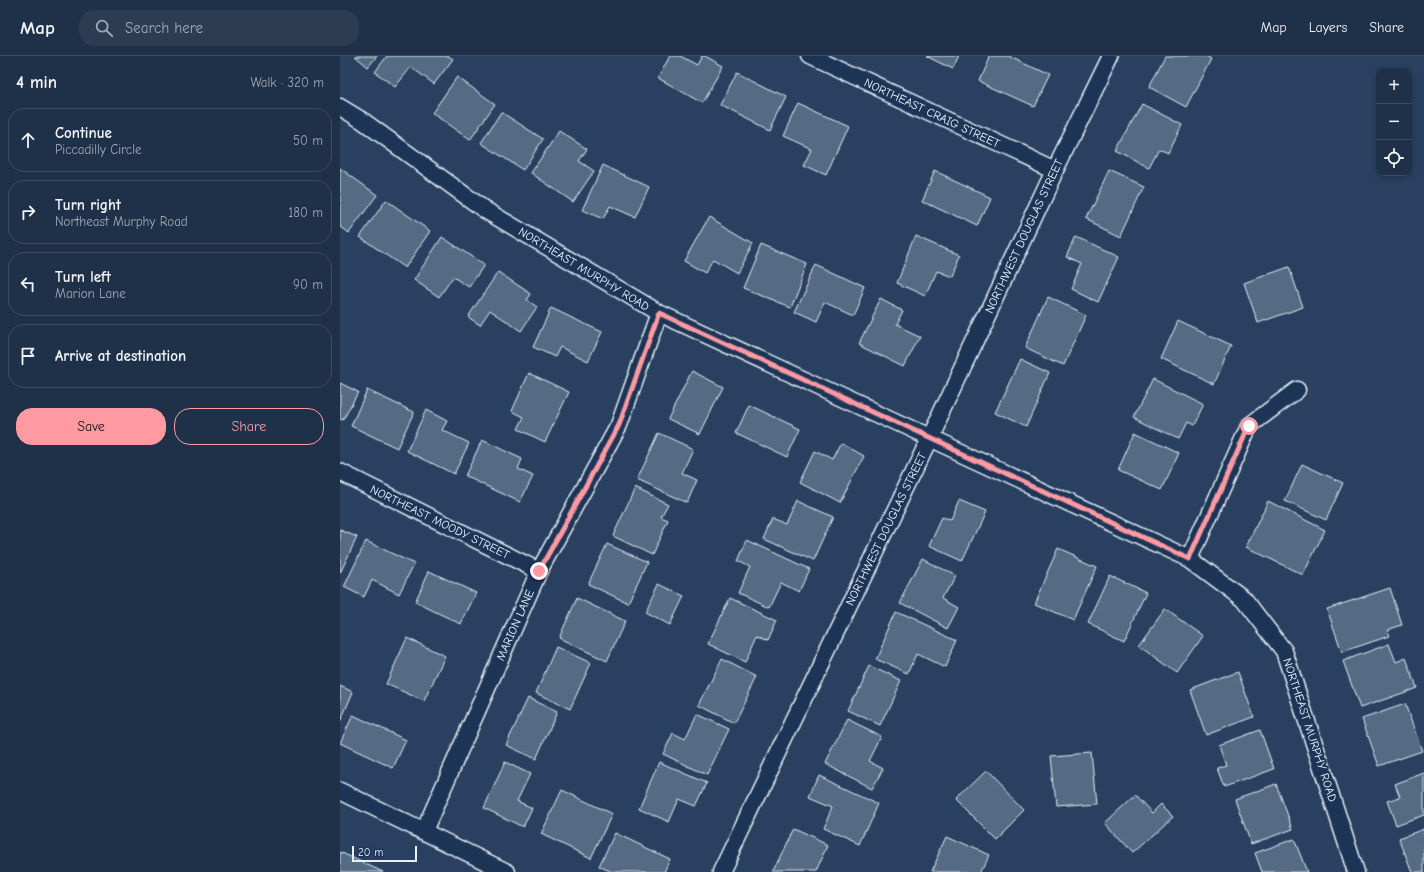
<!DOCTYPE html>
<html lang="en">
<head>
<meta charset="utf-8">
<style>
	:root { --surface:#1f3049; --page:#2c3c53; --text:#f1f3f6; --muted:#a1a9b4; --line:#3c4b61; --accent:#ff9aa2 }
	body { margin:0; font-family:"Comic Neue",sans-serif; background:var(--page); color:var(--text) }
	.controls { position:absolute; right:12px; top:12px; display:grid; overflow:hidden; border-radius:8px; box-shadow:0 2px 6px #0003 }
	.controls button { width:36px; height:36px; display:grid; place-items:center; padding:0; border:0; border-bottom:1px solid var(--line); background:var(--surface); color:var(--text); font:20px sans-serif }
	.scale { position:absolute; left:12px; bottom:10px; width:65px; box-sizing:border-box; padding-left:4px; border:2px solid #e8f1f8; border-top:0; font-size:11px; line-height:14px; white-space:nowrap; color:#e8f1f8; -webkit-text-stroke:3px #1d3557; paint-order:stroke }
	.stop { position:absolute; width:12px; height:12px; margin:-9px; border:3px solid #ff9aa2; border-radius:50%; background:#fff }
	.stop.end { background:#ff9aa2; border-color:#fff; box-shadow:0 1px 4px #0008 }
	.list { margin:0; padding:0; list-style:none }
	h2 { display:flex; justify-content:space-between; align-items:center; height:52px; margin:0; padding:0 16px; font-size:17px }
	h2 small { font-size:13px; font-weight:400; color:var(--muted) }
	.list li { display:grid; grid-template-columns:26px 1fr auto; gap:12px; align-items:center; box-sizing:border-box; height:64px; margin:0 8px 8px; padding:0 8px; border:1px solid var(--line); border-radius:16px }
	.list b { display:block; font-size:15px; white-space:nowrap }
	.list p { margin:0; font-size:13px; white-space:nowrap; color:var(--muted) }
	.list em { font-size:13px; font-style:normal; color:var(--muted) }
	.actions { display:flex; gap:8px; padding:12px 16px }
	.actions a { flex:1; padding:9px 0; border:1px solid var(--accent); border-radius:16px; text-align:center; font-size:14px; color:var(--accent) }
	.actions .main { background:var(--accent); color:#111 }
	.icon { flex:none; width:22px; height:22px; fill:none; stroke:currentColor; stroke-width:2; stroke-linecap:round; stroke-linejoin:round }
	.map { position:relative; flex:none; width:1084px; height:816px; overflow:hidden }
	header { display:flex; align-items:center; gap:24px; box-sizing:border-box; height:56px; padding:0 20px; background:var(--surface); border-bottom:1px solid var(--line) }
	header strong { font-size:19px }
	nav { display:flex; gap:22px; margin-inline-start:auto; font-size:14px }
	.search { width:280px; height:36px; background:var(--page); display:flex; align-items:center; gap:10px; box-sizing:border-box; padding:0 14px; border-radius:16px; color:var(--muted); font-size:15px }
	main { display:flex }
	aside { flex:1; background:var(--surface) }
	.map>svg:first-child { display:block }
</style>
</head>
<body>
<header>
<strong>Map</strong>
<div class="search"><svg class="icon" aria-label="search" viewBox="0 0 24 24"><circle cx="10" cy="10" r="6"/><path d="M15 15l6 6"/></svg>Search here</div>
<nav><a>Map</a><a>Layers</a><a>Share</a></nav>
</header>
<main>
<aside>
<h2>4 min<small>Walk · 320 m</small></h2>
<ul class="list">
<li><svg class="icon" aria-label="ahead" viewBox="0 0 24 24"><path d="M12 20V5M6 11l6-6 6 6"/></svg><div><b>Continue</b><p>Piccadilly Circle</p></div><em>50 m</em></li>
<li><svg class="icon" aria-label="right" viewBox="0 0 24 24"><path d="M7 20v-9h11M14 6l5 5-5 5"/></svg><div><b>Turn right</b><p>Northeast Murphy Road</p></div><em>180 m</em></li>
<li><svg class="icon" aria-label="left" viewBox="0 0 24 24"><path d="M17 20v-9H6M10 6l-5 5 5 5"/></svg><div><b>Turn left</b><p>Marion Lane</p></div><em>90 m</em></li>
<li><svg class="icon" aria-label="arrive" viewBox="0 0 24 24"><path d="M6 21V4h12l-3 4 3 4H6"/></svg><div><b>Arrive at destination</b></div></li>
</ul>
<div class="actions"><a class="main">Save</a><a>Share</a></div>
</aside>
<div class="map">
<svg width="1084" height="816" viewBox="0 0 1084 816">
	<rect width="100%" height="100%" fill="#294061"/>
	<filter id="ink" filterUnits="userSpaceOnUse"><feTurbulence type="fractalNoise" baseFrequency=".025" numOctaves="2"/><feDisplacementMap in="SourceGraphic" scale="8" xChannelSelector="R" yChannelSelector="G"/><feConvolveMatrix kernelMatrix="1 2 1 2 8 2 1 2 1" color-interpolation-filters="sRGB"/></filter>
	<g filter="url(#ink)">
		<path fill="#556a83" stroke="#e8f1f8" d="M15,0H37L28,11Z
			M47,0H108L113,3L94,28L71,11L55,31L35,16Z
			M330,0H340L357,9L362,0H365L383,10L362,47L318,22Z
			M587,0H619L613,13Z
			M649,0H668L708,19L693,50L638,25Z
			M825,0H866L871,3L846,51L809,31Z
			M397,16L446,41L430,74L380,49Z
			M117,21L155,48L130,84L92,57Z
			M458,47L508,70L486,119L464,109L472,93L443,80Z
			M802,48L842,69L828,97L819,93L809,112L777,95Z
			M161,56L203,83L183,114L141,87Z
			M219,75L247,93L239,105L254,115L233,146L191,117Z
			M263,109L309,131L295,161L270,150L263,163L242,154Z
			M0,112L37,139L9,177L0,170Z
			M595,115L650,141L637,170L582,144Z
			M769,115L804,131L781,180L746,163Z
			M46,144L90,175L65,212L20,181Z
			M369,161L413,187L397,217L373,203L365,217L344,205Z
			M576,180L619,199L610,220L596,215L585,240L557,227Z
			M102,181L144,209L129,231L113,221L99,241L74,224Z
			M736,181L779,201L758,246L731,233L742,208L727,201Z
			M421,189L467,208L450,251L403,232Z
			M476,209L525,232L513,259L485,246L476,266L454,256Z
			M949,211L963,251L918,267L904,227Z
			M158,216L191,238L187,244L197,251L181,275L150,254L140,269L128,261Z
			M708,241L746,259L723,310L685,292Z
			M541,243L562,254L555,268L580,280L565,310L519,287Z
			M211,252L262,276L248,305L220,291L215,301L193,291Z
			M838,265L891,290L874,328L821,303Z
			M680,303L710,317L686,371L655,356Z
			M352,315L383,331L360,378L328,363Z
			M189,317L229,336L205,386L178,373L184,361L172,355Z
			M813,323L863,348L852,370L846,367L838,383L794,361Z
			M0,327L18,336L3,364L0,363Z
			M27,334L74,356L57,392L11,370Z
			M409,349L460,373L447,401L396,377Z
			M86,354L107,365L102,374L129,387L114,418L67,395Z
			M795,376L839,397L822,434L778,414Z
			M319,377L353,393L342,417L357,424L347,447L297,424Z
			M142,384L182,403L178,413L193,420L180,446L125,420Z
			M501,387L524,400L500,447L460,426L475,395L492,404Z
			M962,408L1003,427L986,464L945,445Z
			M295,432L328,448L321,461L328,464L312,499L273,480Z
			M458,445L493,461L473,505L424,483L433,463L447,469Z
			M619,445L645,456L622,505L589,490L602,462L610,465Z
			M928,445L985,474L963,519L906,491Z
			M0,474L17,481L0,517Z
			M407,484L469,513L459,535L441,526L429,551L398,537L410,511L398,505Z
			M26,485L74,508L59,538L32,524L24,541L4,531Z
			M267,488L307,506L288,547L248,528Z
			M718,493L757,510L733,564L694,547Z
			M583,503L615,520L603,542L619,551L608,572L560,547Z
			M89,515L136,537L121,568L75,546Z
			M770,520L806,537L784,585L748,568Z
			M319,528L344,540L330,569L305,556Z
			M1050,532L1062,569L1047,574L1049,580L1002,596L987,553Z
			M237,542L285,565L267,605L219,582Z
			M390,542L437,564L428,584L417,579L405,606L368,588Z
			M825,553L863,580L837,617L799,589Z
			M556,556L617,584L605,611L578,598L569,618L535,603Z
			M67,582L105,600L84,645L46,628Z
			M1049,588L1056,606L1066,602L1077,632L1020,652L1003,605Z
			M216,591L251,607L230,653L196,637Z
			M382,603L417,621L394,667L359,649Z
			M529,610L561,625L540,670L508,655Z
			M898,616L914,661L866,679L850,634Z
			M0,630L13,636L0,666Z
			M188,642L217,656L196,703L166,689Z
			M1065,648L1082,695L1039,710L1022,663Z
			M357,658L389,673L367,719L323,698L333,677L345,683Z
			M13,659L66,684L53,712L0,687Z
			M507,664L542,681L530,705L543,712L532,732L485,708Z
			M920,674L934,713L884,731L877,712L886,709L879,689Z
			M752,697L757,748L716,751L711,700Z
			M165,706L190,718L177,745L192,752L183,771L144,752Z
			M319,706L367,727L356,750L339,743L329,766L299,752Z
			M646,715L684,754L655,783L616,744Z
			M1084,717V759L1056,769L1047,745L1060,741L1055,728Z
			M479,719L539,747L520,790L483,773L493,750L470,740Z
			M936,728L953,773L911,788L895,743Z
			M222,734L272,758L251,802L201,778Z
			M795,739L812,757L821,748L833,760L792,797L765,767Z
			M453,773L488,789L476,816H433Z
			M1084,773V816H1072L1059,782Z
			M275,777L330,803L324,816H272L259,810Z
			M607,780L649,799L641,816H590Z
			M954,783L967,816H922L915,797Z
			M0,796L43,816H0Z"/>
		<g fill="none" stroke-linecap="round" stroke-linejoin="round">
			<defs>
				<path id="street" d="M470,0L715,114
					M0,51L23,65L145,154L319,257L850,503L904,543L944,595L1016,816
					M0,416L199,515
					M850,503L909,370L957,334
					M0,735L167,816
					M84,775L199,515L279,369L319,257
					M381,816L589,383L715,114L771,0"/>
			</defs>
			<use href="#street" stroke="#e8f1f8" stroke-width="19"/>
			<use href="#street" stroke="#1d3557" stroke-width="16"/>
		</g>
	</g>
	<g fill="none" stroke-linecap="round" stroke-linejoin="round" filter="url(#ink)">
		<path stroke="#ff9aa2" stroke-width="5" d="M199,515L279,369L319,257L850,503L909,370"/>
	</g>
	<g text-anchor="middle" stroke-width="4" stroke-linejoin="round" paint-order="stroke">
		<g font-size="12" fill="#e8f1f8" stroke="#1d3557">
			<text transform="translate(592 57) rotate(25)" y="4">NORTHEAST CRAIG STREET</text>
			<text transform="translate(684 180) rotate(-65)" y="4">NORTHWEST DOUGLAS STREET</text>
			<text transform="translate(244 213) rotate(31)" y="4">NORTHEAST MURPHY ROAD</text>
			<text transform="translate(100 466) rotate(26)" y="4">NORTHEAST MOODY STREET</text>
			<text transform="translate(546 473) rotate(-64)" y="4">NORTHWEST DOUGLAS STREET</text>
			<text transform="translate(175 569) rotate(-66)" y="4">MARION LANE</text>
			<text transform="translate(970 674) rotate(72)" y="4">NORTHEAST MURPHY ROAD</text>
		</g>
	</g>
</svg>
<div class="controls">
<button>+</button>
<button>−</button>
<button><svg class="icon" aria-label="locate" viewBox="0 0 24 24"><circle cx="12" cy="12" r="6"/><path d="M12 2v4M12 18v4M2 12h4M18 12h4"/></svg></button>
</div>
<div class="scale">20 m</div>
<div class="stop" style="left:909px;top:370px"></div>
<div class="stop end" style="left:199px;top:515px"></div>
</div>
</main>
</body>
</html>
